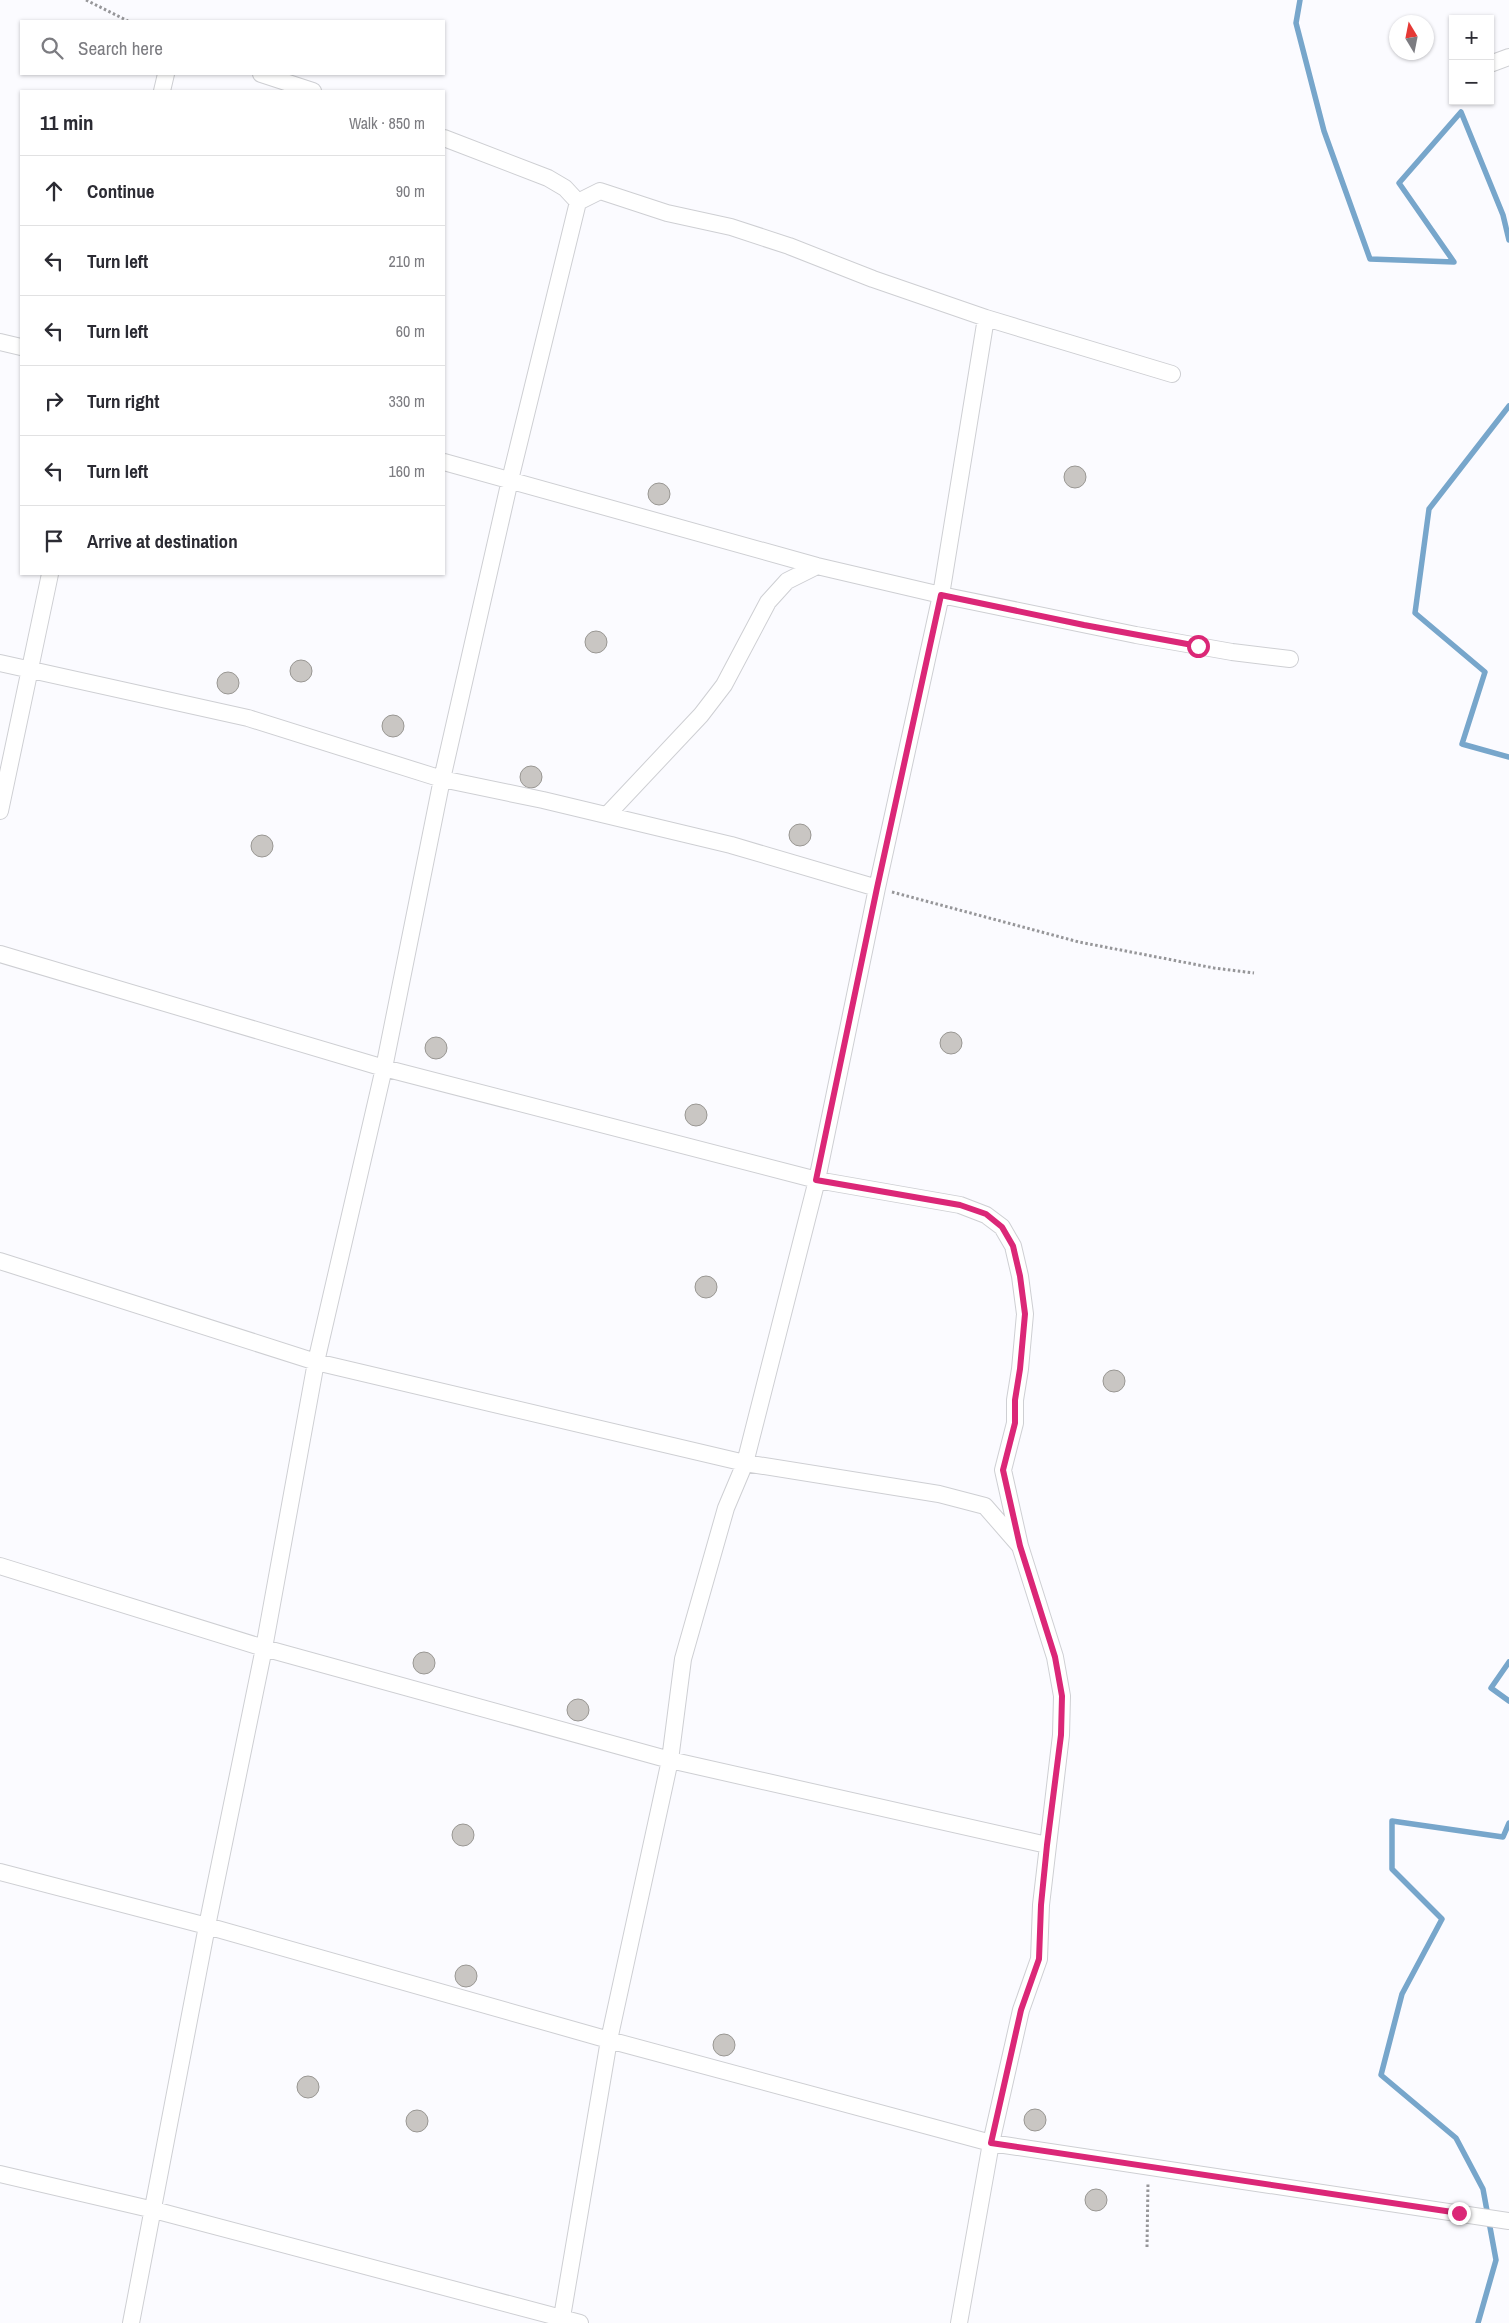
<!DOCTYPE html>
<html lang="en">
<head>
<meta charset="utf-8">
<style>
	:root { --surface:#fff; --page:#f2f2f3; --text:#2b2b33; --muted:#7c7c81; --line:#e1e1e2 }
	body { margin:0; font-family:"Archivo Narrow",sans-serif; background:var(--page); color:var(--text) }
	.controls { position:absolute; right:15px; top:15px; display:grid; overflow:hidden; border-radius:0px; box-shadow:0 1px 4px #0004 }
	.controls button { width:45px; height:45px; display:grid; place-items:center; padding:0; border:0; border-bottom:1px solid var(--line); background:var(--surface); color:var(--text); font:25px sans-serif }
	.compass { position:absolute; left:1389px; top:15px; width:45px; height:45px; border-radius:50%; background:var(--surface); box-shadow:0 1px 4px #0004; rotate:350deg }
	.stop { position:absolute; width:15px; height:15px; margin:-11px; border:4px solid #db2777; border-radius:50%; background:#fff }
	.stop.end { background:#db2777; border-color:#fff; box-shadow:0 1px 5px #0008 }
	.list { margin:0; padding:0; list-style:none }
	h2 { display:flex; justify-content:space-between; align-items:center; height:65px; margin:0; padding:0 20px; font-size:21px }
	h2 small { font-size:16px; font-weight:400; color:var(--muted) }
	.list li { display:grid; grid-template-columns:32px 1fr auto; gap:15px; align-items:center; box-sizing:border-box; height:70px; padding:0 20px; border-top:1px solid var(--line) }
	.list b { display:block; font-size:19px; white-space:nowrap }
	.list em { font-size:16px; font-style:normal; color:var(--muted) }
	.icon { flex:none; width:28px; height:28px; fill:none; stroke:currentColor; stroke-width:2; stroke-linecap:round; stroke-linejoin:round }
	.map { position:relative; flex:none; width:1509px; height:2323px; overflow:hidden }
	.search { position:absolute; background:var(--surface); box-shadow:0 1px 4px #0004; left:20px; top:20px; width:425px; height:55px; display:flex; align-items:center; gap:12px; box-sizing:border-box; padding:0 18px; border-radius:0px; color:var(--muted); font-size:19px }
	.panel { position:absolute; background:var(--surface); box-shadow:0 1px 4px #0004; left:20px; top:90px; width:425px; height:485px; border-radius:0px }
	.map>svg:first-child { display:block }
</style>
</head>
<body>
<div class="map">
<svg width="1509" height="2323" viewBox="0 0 1509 2323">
	<rect width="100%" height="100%" fill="#fbfbff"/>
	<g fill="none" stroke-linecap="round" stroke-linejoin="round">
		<path stroke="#77a6cb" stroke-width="5.5" d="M1300,0L1296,23L1324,131L1370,259L1454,262L1399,183L1461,112L1503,215L1509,240
			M1509,406L1429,509L1415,613L1485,672L1462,744L1509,757
			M1509,1662L1491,1688L1509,1701
			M1478,2323L1496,2260L1483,2189L1456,2138L1381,2075L1402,1994L1442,1919L1392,1869V1821L1503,1837L1509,1823"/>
	</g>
	<path fill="#c9c6c3" stroke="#999793" d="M1064 477a11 11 0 1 1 22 0a11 11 0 1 1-22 0Z
		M648 494a11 11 0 1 1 22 0a11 11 0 1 1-22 0Z
		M585 642a11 11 0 1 1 22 0a11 11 0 1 1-22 0Z
		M290 671a11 11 0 1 1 22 0a11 11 0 1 1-22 0Z
		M217 683a11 11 0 1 1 22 0a11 11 0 1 1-22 0Z
		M382 726a11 11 0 1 1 22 0a11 11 0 1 1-22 0Z
		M520 777a11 11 0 1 1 22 0a11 11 0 1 1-22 0Z
		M789 835a11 11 0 1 1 22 0a11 11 0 1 1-22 0Z
		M251 846a11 11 0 1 1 22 0a11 11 0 1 1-22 0Z
		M940 1043a11 11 0 1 1 22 0a11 11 0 1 1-22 0Z
		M425 1048a11 11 0 1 1 22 0a11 11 0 1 1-22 0Z
		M685 1115a11 11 0 1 1 22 0a11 11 0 1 1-22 0Z
		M695 1287a11 11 0 1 1 22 0a11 11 0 1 1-22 0Z
		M1103 1381a11 11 0 1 1 22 0a11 11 0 1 1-22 0Z
		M413 1663a11 11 0 1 1 22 0a11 11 0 1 1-22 0Z
		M567 1710a11 11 0 1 1 22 0a11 11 0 1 1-22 0Z
		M452 1835a11 11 0 1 1 22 0a11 11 0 1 1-22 0Z
		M455 1976a11 11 0 1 1 22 0a11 11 0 1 1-22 0Z
		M713 2045a11 11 0 1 1 22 0a11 11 0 1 1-22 0Z
		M297 2087a11 11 0 1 1 22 0a11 11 0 1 1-22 0Z
		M1024 2120a11 11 0 1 1 22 0a11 11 0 1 1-22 0Z
		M406 2121a11 11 0 1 1 22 0a11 11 0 1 1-22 0Z
		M1085 2200a11 11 0 1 1 22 0a11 11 0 1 1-22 0Z"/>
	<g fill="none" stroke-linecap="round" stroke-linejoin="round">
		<defs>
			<path id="street" d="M1490,64L1509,57
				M261,74L313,91
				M162,91L166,74
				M444,138L548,178L565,188L578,202
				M578,202L600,191L667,213L731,227L789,246L873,279L986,318L1172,374
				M0,342L21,347
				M444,462L817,566L941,595L1136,635L1232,652L1290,659
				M0,663L248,718L442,779L543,800L731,845L877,888
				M0,811L50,574
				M607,815L701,715L724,685L768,602L787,581L817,566
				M0,954L384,1068L817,1180L960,1205L986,1215L1002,1227L1013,1246L1020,1276L1025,1314L1020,1369L1015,1400V1423L1003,1470L1020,1546L1055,1657L1062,1696L1061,1735L1041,1905L1039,1959L1021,2010L991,2143L959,2323
				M0,1261L316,1362L745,1463L939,1494L985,1506L1019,1545
				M0,1566L264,1648L670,1760L1047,1845
				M0,1872L207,1926L609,2040L991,2143L1509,2221
				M0,2174L154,2210L580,2323
				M131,2323L207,1926L264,1648L316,1362L384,1068L442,779L510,480L578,202
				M561,2323L609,2040L670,1760L683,1659L726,1508L745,1463L817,1180L877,888L941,595L986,318"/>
		</defs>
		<use href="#street" stroke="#cecfd3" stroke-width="18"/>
		<path stroke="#969699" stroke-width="3" stroke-dasharray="2.5 2.5" stroke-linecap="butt" d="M86,0L128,21
			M892,892L1079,942L1214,968L1254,973
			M1147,2247L1148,2182"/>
		<use href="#street" stroke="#fff" stroke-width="16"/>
	</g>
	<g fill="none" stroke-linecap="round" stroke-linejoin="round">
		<path stroke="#db2777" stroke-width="6" d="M1198,646L1084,625L941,595L877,888L816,1180L960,1205L986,1214L1002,1227L1013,1246L1020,1276L1025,1314L1020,1369L1015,1400V1423L1003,1470L1020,1546L1055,1657L1062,1696L1061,1735L1047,1845L1041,1905L1039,1959L1021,2010L991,2143L1459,2213"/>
	</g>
</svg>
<div class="controls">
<button>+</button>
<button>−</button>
</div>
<svg class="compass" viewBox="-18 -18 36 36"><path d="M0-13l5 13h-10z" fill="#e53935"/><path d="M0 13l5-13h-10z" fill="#7c7c81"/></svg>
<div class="stop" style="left:1198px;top:646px"></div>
<div class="stop end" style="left:1459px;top:2213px"></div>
<div class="search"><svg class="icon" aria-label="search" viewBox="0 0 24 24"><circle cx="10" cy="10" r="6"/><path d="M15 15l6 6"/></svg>Search here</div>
<section class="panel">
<h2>11 min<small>Walk · 850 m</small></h2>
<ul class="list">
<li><svg class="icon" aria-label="ahead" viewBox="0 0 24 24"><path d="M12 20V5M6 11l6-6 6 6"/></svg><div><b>Continue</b></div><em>90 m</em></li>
<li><svg class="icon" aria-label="left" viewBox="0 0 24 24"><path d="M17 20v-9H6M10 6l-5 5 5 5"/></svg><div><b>Turn left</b></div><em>210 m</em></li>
<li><svg class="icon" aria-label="left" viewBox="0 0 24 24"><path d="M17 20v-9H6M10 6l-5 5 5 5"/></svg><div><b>Turn left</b></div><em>60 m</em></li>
<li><svg class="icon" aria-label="right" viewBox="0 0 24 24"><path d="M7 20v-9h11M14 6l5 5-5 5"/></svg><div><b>Turn right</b></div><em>330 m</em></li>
<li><svg class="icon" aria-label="left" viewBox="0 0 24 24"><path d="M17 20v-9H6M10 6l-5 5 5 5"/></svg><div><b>Turn left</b></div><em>160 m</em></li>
<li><svg class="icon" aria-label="arrive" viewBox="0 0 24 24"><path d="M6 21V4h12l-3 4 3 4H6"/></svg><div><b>Arrive at destination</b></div></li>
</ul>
</section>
</div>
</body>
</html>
